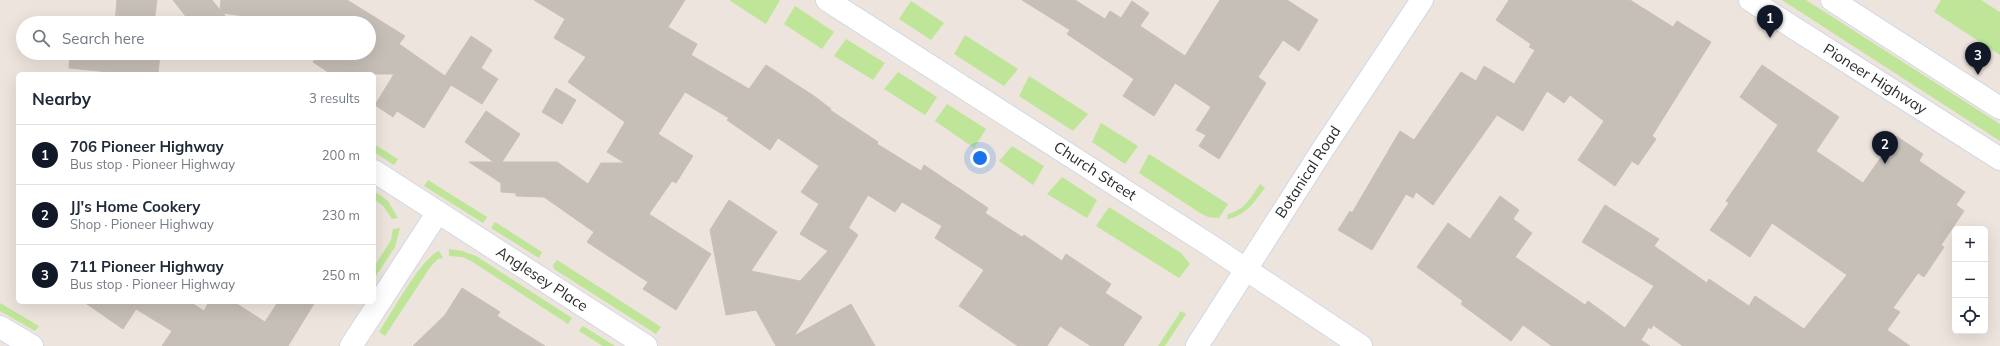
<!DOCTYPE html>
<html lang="en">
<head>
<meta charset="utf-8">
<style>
	:root { --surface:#fff; --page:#f6f6f7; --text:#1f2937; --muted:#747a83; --line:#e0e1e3; --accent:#111827 }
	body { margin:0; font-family:Mulish,sans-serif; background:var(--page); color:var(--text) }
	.controls { position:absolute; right:12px; bottom:12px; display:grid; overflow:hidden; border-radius:6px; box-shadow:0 4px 16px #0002 }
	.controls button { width:36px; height:36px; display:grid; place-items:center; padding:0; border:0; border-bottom:1px solid var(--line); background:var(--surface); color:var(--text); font:20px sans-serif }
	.you { position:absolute; left:980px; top:158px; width:14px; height:14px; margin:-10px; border:3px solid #fff; border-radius:50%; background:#1a73e8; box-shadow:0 0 0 6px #1a73e833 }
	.badge { display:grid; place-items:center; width:26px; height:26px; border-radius:50%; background:var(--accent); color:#fff; font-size:13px; font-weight:700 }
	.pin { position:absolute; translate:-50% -33px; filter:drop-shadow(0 1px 2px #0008) }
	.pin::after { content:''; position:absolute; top:21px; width:14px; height:12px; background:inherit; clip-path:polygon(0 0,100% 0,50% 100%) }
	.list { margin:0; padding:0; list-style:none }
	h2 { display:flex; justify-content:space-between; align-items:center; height:52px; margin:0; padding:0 16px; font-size:17px }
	h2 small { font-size:13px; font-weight:400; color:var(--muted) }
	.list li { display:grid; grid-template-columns:26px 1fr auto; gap:12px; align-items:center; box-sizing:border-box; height:60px; padding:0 16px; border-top:1px solid var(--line) }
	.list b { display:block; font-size:15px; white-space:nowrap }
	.list p { margin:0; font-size:13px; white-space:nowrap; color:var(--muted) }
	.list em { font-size:13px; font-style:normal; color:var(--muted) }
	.icon { flex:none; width:22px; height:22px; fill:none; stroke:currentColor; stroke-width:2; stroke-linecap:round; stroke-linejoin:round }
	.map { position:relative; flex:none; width:2000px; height:346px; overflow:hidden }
	.search { position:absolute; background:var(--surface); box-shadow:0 4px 16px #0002; left:16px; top:16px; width:360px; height:44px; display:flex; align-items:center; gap:10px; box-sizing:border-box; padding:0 14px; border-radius:22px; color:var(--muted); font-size:15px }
	.panel { position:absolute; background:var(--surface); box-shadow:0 4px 16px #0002; left:16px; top:72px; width:360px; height:232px; border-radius:6px }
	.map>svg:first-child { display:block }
</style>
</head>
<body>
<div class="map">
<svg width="2000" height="346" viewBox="0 0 2000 346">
	<rect width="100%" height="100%" fill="#ede4dd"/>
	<path fill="#bee598" d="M729,0H780L766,24Z
		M1782,0H1806L2000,124V141Z
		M1941,0H1981L2000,12V55L1934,12Z
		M911,1L944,23L931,40L899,19Z
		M795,6L834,32L822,49L784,24Z
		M965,35L1018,69L1004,86L954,54Z
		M846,39L885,63L873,80L834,56Z
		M898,72L937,97L925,115L884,89Z
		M1029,76L1088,114L1073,131L1019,96Z
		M947,104L986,129L974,148L935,121Z
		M1101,123L1138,146L1125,164L1092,142Z
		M374,144L398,159L394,165L374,152Z
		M1012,146L1044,166L1033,185L999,161Z
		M1149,154L1228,204L1219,218L1208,217L1200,213L1139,173Z
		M1062,177L1097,200L1087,218L1047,194Z
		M428,180L487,217L483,223L424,186Z
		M1260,184L1265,188C1254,202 1246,216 1227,219L1228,214C1245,210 1251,197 1260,184Z
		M374,191L388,201L398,218L392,219L383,206L374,199Z
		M1109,207L1181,253L1190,264L1179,278L1096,226Z
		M495,222L542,252L539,258L491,228Z
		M400,228L395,247L374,279V267L391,240L393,229Z
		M449,249L462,251L476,256L572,318L568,324L471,261L463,257L449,256Z
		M439,251L443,258L438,259L431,266L385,336L379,332C391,314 421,258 439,251Z
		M557,260L661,327L656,334L554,269L553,265Z
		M0,303L39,326L35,331L0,311Z
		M1181,311L1186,314L1165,346H1158Z
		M583,326L615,346H603L579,331Z"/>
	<path fill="#c6bfb8" stroke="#c9bfb6" d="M117,0H157L154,23H115Z
		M173,0H212L220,10L221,0H347L405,36L399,44L445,76L471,36L492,50L481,68L498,79L482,104L451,85L424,128L397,111L393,117L375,105L394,74H331L313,62L319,53H369V23H291L223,13L230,23H191Z
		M534,0H685L668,27L697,44L691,55L749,89L766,65L814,96L831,109L830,110L878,142L877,144L921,171L924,165L988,208L985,213L1022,237L1024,235L1062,261L1066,254L1111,284L1105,293L1142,317L1123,346H1091L1060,326L1047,346H1018L959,306L984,270L935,238L942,226L902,202L895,212L868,195L846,232L849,228L858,235L794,336L851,304L875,346H776L756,310L726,315L710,230L729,200L777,232L751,271L800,281L828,251L800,234L819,204L801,192L819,166L778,138L770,150L727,120L729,118L685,92L658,134L693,156L676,183L672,181L649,214L711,254L676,310L643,289L648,282L587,242L594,232L544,197L516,196V193L501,192V183L469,162H494L465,142L486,111L520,134L502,162H557L588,184L601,163H625L607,152L625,122L568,82L586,57L554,38L565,19Z
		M1022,0H1075L1105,19L1110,11L1121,18L1132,1L1149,13L1140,26L1185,56L1220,0H1287L1318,20L1299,51L1283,40L1258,77L1266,83L1219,159L1199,146L1206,135L1196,130L1211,107L1175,83L1154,116L1123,96L1134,79L1067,34L1070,30Z
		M1509,0H1630L1673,27L1677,21L1711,42L1652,136L1656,139L1638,165L1632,161L1615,186L1578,160L1604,121L1570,95L1564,103L1547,91L1523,131L1497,115L1433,205L1416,192L1413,198L1406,194L1372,250L1338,230L1350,211L1352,213L1400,131L1414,140L1461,72L1476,81L1484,66L1514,84L1535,50L1529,47L1531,44L1496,20Z
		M70,53H160L158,74H130L69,68Z
		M1762,65L1839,117L1816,151L1863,183L1896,136L1923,154L1919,161L1965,192L1956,205L1964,211L1941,245L1944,247L1924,277L1918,273L1893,308L1900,312L1887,330L1910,346H1683L1653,325L1651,329L1649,327L1641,340L1650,346H1552L1523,325L1511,341L1461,304L1463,301L1417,267L1448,223L1470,239L1500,196L1519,210L1513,219L1532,233L1515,257L1585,305L1588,301L1625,328L1654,286L1582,242L1605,205L1659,239L1654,246L1707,283L1709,279L1749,306L1755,296L1804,329L1847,275L1772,223L1750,257L1710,230L1729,203L1726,201L1778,125L1740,97Z
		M556,88L576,100L562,124L542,112Z
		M462,288L500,312L497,316L545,346H413L445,315Z
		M84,302H190L204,311L209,302H234L265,322L278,302H315L288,346H162L172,331L136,309L123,329Z"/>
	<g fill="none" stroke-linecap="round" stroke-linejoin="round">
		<defs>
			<path id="minor" d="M827,0L1208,244L1361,346
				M374,171L646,346
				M0,327L32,346
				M351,346L438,212"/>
			<path id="secondary" d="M1750,0L2000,159
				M1832,0L2000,108
				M1197,346L1323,149L1422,0"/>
		</defs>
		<use href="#minor" stroke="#d2d8e4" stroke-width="24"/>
		<use href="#secondary" stroke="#d2d8e4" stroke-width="24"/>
		<use href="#minor" stroke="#fff" stroke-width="22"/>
		<use href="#secondary" stroke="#fff" stroke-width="22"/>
	</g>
	<g text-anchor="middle" stroke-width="4" stroke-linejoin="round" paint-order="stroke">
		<g font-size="15" fill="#2b2b2b" stroke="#fff">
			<text transform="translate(1875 79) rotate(32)" y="5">Pioneer Highway</text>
			<text transform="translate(1095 171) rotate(33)" y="5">Church Street</text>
			<text transform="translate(1308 172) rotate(-57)" y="5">Botanical Road</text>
			<text transform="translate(542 279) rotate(33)" y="5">Anglesey Place</text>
		</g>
	</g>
</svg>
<div class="controls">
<button>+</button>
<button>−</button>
<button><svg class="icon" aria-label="locate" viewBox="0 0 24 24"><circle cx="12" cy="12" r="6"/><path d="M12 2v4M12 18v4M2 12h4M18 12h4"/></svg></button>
</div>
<div class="you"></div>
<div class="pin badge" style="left:1770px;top:38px">1</div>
<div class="pin badge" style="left:1885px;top:164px">2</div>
<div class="pin badge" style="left:1978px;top:75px">3</div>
<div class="search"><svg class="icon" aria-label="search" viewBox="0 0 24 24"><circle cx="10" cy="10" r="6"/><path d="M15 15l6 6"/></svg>Search here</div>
<section class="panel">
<h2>Nearby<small>3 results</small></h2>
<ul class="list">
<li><span class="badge">1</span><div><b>706 Pioneer Highway</b><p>Bus stop · Pioneer Highway</p></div><em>200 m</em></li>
<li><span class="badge">2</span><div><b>JJ's Home Cookery</b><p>Shop · Pioneer Highway</p></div><em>230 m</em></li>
<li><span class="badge">3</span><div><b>711 Pioneer Highway</b><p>Bus stop · Pioneer Highway</p></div><em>250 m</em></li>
</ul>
</section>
</div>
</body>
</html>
